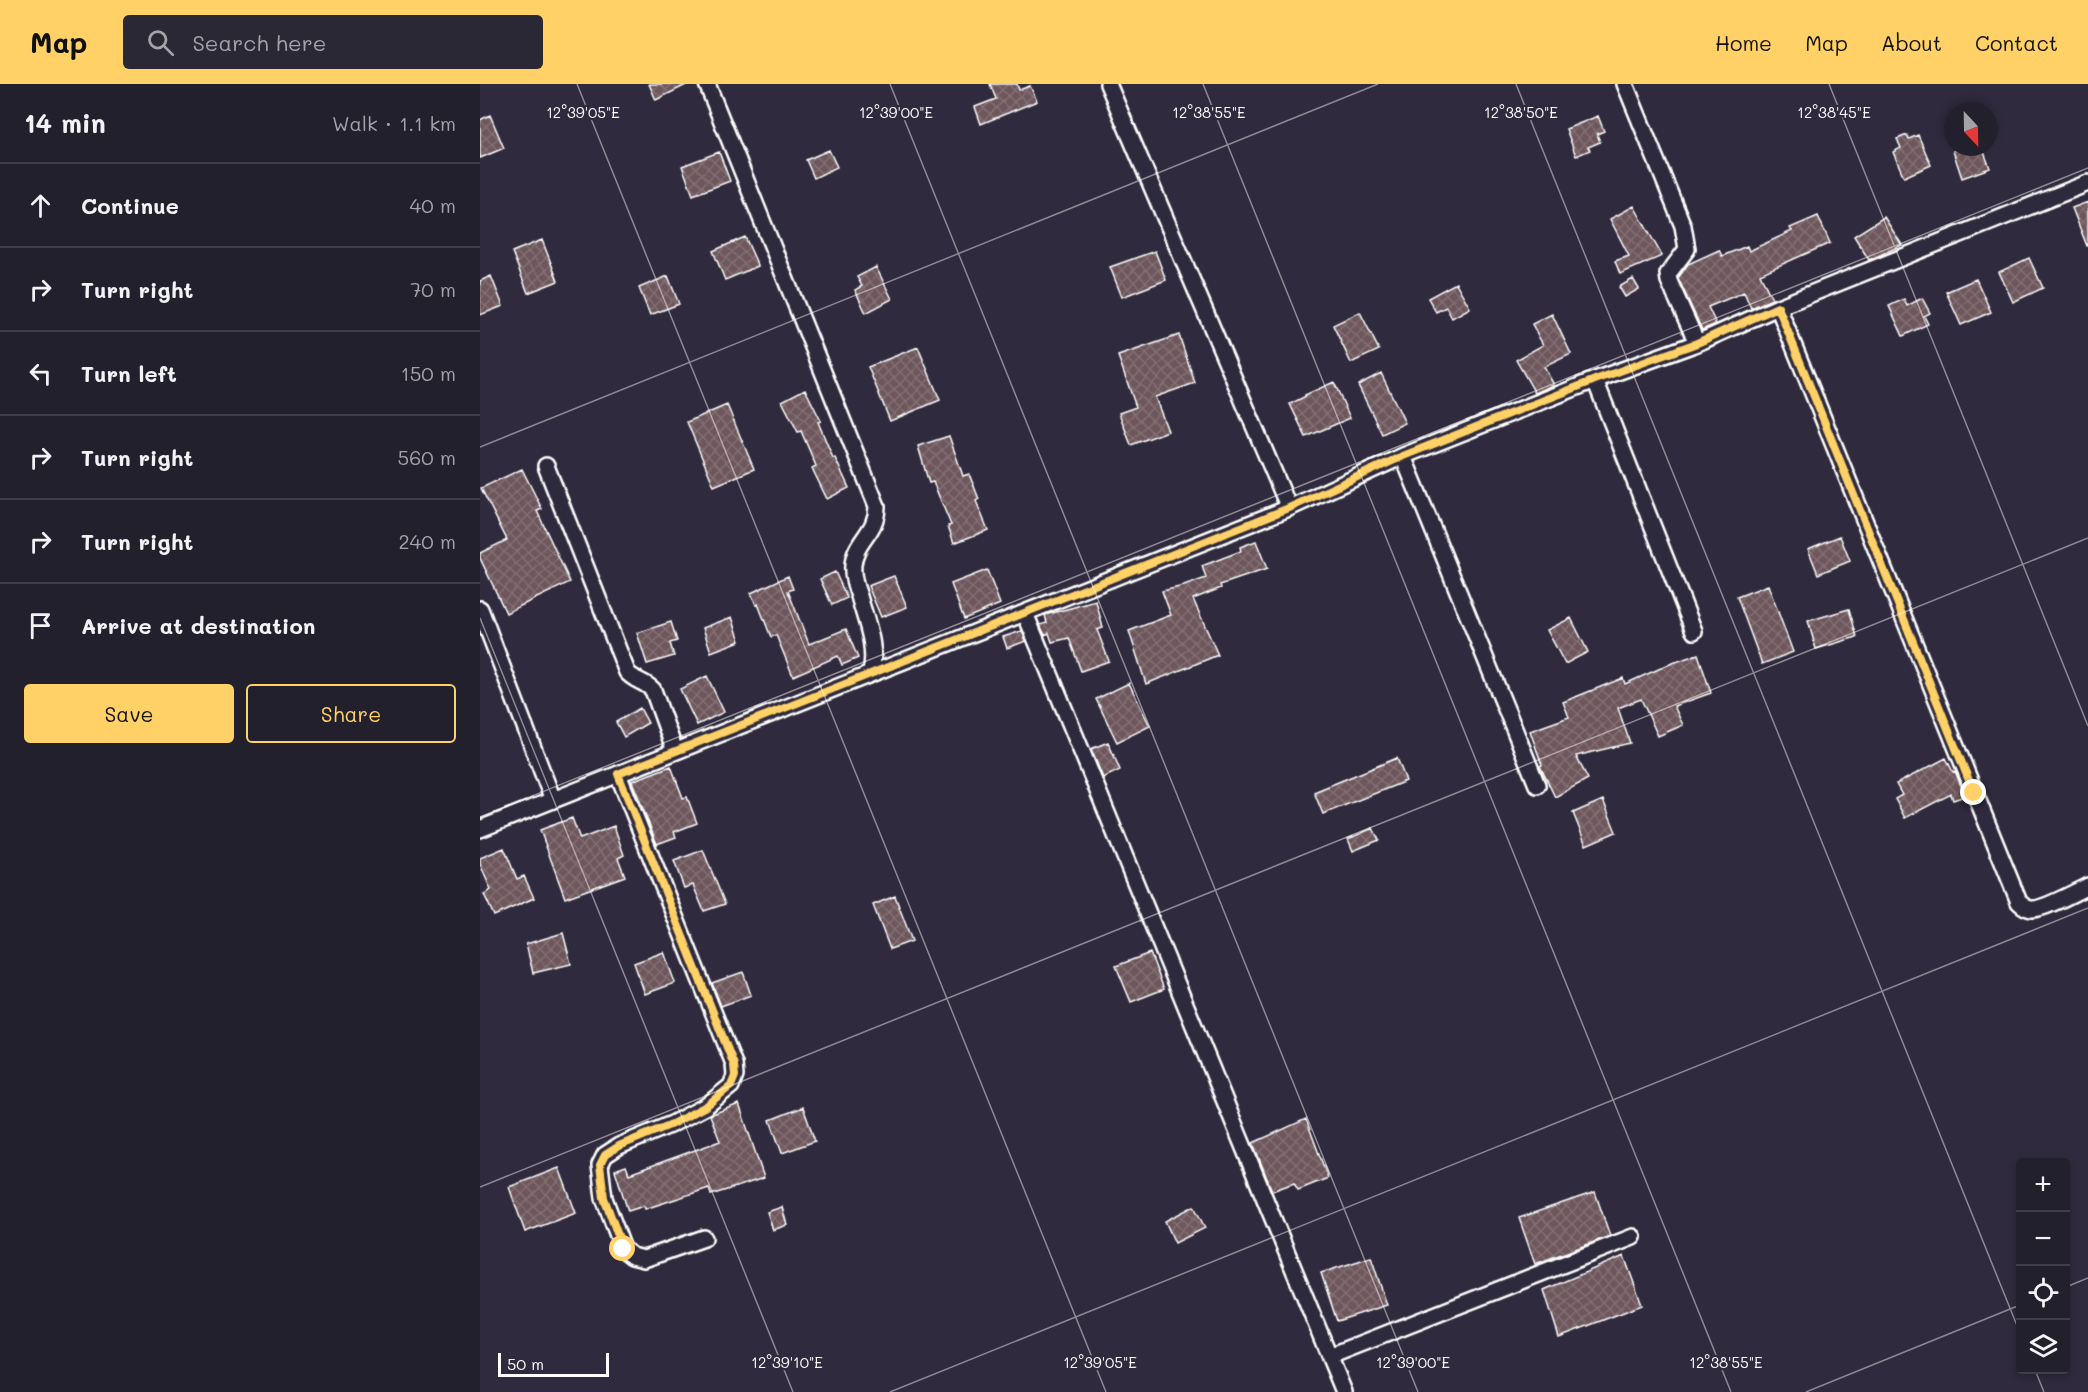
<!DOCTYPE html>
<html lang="en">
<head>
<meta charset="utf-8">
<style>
	:root { --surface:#23202e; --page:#2b2836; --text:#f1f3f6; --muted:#a3a3aa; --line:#403e4a; --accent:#ffd166 }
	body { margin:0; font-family:Mali,sans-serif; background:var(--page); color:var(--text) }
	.controls { position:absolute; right:18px; bottom:18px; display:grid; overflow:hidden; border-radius:6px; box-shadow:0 3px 9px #0003 }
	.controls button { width:54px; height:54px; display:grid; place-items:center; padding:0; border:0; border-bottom:2px solid var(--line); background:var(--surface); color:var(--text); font:30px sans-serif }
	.compass { position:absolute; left:1464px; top:18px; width:54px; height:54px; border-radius:50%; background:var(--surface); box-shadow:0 3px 9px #0003; rotate:158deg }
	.scale { position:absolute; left:18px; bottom:15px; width:111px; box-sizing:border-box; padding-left:6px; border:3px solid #fff; border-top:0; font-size:16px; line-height:21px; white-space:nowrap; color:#fff; -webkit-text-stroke:4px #2f2a3d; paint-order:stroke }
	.stop { position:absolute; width:18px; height:18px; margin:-14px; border:4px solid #ffd166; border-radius:50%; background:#fff }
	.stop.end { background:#ffd166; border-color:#fff; box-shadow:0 2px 6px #0008 }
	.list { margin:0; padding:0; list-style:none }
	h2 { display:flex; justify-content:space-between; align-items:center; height:78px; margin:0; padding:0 24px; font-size:26px }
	h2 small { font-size:20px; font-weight:400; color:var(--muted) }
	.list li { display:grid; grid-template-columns:39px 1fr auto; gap:18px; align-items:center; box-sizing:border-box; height:84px; padding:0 24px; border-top:2px solid var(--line) }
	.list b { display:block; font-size:22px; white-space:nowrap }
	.list em { font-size:20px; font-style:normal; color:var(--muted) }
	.actions { display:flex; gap:12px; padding:18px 24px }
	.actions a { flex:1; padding:14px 0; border:2px solid var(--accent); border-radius:6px; text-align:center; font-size:21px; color:var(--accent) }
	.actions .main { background:var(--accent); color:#111 }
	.icon { flex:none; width:33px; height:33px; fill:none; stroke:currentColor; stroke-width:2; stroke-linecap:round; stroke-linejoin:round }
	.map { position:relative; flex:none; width:1608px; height:1308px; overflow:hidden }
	header { display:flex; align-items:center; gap:36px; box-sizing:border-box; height:84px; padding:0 30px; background:var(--accent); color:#111 }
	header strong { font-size:28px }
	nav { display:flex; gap:33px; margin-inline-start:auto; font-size:21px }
	.search { width:420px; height:54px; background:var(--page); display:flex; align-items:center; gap:15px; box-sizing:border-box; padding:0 21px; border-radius:6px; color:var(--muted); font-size:22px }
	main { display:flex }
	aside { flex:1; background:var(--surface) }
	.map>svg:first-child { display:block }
</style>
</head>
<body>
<header>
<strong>Map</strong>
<div class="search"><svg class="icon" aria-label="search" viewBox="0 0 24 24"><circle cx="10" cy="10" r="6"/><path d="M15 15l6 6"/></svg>Search here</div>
<nav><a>Home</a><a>Map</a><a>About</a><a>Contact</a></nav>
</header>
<main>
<aside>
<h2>14 min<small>Walk · 1.1 km</small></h2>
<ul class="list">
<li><svg class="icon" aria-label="ahead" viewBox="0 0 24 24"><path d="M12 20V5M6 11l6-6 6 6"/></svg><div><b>Continue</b></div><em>40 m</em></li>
<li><svg class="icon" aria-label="right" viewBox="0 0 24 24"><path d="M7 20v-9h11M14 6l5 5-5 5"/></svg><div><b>Turn right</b></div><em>70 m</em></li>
<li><svg class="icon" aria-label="left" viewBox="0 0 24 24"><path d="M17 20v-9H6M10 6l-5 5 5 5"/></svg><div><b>Turn left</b></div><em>150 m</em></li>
<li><svg class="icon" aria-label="right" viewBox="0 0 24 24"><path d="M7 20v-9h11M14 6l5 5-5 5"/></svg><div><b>Turn right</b></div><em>560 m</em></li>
<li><svg class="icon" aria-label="right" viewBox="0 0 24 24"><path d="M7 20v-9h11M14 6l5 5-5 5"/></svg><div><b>Turn right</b></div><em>240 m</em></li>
<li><svg class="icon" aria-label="arrive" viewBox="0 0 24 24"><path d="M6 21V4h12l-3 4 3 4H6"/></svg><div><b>Arrive at destination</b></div></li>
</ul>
<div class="actions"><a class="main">Save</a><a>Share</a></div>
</aside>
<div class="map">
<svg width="1608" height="1308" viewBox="0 0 1608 1308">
	<defs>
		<pattern id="building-cross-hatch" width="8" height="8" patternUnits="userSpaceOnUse" patternTransform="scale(1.5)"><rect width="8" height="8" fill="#6d575b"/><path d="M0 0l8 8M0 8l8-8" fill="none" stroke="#837074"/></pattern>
	</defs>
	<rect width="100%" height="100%" fill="#2f2a3d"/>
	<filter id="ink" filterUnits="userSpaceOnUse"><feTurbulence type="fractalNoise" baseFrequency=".0167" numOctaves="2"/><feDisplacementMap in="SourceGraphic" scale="12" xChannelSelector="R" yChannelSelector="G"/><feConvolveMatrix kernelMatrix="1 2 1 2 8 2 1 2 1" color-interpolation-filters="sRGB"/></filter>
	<g filter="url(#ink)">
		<path fill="url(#building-cross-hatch)" stroke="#fff" stroke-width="1.5" d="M169,0H208L176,16Z
			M510,0H537L539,6L550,2L557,17L501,40L495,23L516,15Z
			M10,31L24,64L0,74V36Z
			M1118,32L1124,47L1117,50L1120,58L1108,63L1110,66L1096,72L1086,45Z
			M1427,51L1429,55L1438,51L1451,81L1424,93L1413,68L1421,64L1417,55Z
			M1485,63H1502L1510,84L1482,94L1473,67Z
			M349,66L357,83L334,94L326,76Z
			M239,68L250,97L213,111L202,82Z
			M1608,118V162H1607L1592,124Z
			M1154,122L1182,172L1140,190L1135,177L1149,172L1130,135Z
			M1338,132L1350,159L1280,190L1292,215L1271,224L1264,208L1228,223L1236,240L1222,246L1198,194L1208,180L1239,166L1242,172L1267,162L1269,167L1312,147L1310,144Z
			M1404,133L1422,161L1389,176L1374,152Z
			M265,153L278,182L245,196L233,167Z
			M62,156L78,197L48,209L32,168Z
			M675,167L686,196L642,213L630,183Z
			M1549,174L1563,204L1533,218L1519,188Z
			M396,183L412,215L386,229L375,206L382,202L377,193Z
			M11,192L23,222L0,231V197Z
			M188,192L199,220L170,231L159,204Z
			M1153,195L1159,205L1145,213L1139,203Z
			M1496,195L1511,228L1481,241L1466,208Z
			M976,199L990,224L972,234L966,223L956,228L948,214Z
			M1442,214L1450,229L1444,232L1448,240L1423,252L1409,222L1424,215L1427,222Z
			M880,228L899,266L871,279L853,241Z
			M1072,230L1091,270L1064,283L1074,301L1055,309L1036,276L1063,261L1052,240Z
			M699,251L715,299L675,313L688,347L651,361L639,329L656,323L638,272Z
			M438,263L460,316L410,337L388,283Z
			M901,289L925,339L902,350L878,301Z
			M854,298L870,334L826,353L810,320L826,312L825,311Z
			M325,305L341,337L338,338L353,374H355L369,404L347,415L332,384L336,382L321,347L318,348L302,317Z
			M247,321L274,385L234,402L207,338Z
			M469,352L483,392L489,390L499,415L496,417L508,446L474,459L468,442L471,441L453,398L449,399L438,362Z
			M42,385L62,425L57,427L90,498L26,529L0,474V469L27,456L1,404Z
			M1360,452L1370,477L1338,490L1328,465Z
			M776,457L787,485L740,501L741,504L713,515L738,571L666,600L649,547L691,531L682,507L704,502L726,494L722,482L761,467L760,463Z
			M507,486L520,520L484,535L471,500Z
			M355,488L367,514L352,521L340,495Z
			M308,492L313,505L308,507L329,560L366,545L378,574L362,581L358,572L313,592L296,551L291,553L278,520L276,521L271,509Z
			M414,492L427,523L401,533L388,502Z
			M1288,501L1313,568L1282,580L1257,513Z
			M616,517L623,544L617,546L629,577L601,587L589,554L572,558L569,549L565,551L560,541L567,539L565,531Z
			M1369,525L1377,553L1336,565L1328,537Z
			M252,533L260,557L231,568L223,544Z
			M1091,534L1108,568L1085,580L1067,546Z
			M191,538L197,557L190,559L194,572L167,580L157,549Z
			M542,547L546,557L527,564L523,553Z
			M1218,570L1231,609L1194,622L1203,641L1178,652L1161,615L1138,624L1150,659L1096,672L1108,695L1075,713L1060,682L1062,681L1050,647L1089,633L1083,618L1143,594L1145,600L1190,580Z
			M227,592L244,628L217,641L200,605Z
			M649,599L670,642L637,658L616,615Z
			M160,624L168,639L144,653L136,638Z
			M628,658L640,686L623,694L611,665Z
			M917,674L926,697L843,730L834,708Z
			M1466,674L1473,688L1475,687L1485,712L1473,716L1471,710L1425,734L1415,715L1422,711L1416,700Z
			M191,682L203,714L207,713L217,739L194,748L196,753L177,760L152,697Z
			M1123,716L1136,748L1106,761L1093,729Z
			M92,734L100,755L134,742L144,771L138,774L145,792L85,814L60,746Z
			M893,744L899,756L873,767L868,755Z
			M24,764L37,795L44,792L54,814L14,832L4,810L11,806L0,780V774Z
			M223,766L245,820L224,827L213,801L204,804L194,777Z
			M415,812L432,857L410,865L393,821Z
			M83,849L91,880L53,889L46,860Z
			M184,868L195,899L165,910L154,879Z
			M670,869L684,905L651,918L636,882Z
			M263,888L271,911L241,922L232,899Z
			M259,1020L284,1094L231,1111L229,1104L165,1125L164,1122L148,1127L135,1086L146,1082L149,1090L240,1057L230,1031Z
			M323,1023L335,1057L302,1069L290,1036Z
			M826,1035L848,1094L818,1106L814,1099L792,1107L773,1059Z
			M79,1084L96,1129L45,1148L29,1103Z
			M1115,1108L1130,1152L1055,1180L1039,1134Z
			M714,1122L725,1144L695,1159L685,1137Z
			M302,1123L307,1141L293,1146L287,1128Z
			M1144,1172L1162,1221L1079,1253L1064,1206Z
			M891,1173L907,1221L857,1237L841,1189Z"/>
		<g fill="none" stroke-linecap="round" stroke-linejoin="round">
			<defs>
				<path id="minor" d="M227,0L397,422C397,449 375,456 373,481C372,492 375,502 379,512C386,538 397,562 391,589
					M628,0L809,424
					M1145,0L1203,142L1207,165L1188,190L1189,197L1217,259
					M1298,223L1539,818C1542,821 1547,825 1552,825C1563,826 1597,807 1608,802
					M1115,296L1214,547
					M923,372L1057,701
					M66,382L147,588C154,597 165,597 173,606L195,667
					M0,525L73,716
					M545,529L864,1308
					M138,690L254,980L255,992L251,1002L226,1022L192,1040L139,1062L125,1071L120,1081L124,1114L143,1165L152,1172L164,1175L224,1154
					M0,745L809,424L923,372L1115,296L1217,259L1298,223L1608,99
					M850,1272L1153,1153"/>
			</defs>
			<use href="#minor" stroke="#fff" stroke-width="20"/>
			<use href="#minor" stroke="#2f2a3d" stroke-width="15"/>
		</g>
	</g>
	<g fill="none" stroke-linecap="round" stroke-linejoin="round" filter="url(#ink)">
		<path stroke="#ffd166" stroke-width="8" d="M143,1165L124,1114L120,1081L125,1071L139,1062L192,1040L226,1022L251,1002L255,992L254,981L138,690L809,424L923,372L1115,296L1217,259L1298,223L1494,709"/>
	</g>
	<path fill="none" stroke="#fff" stroke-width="1.5" stroke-opacity="0.45" d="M97,0L626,1308M410,0L938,1308M723,0L1251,1308M1036,0L1540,1249M1349,0L1608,642M0,363L898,0M0,534L313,1308M0,733L1608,84M0,1103L1608,454M1586,1203L1608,1194M1555,1286L1564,1308M410,1308L1608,824M1326,1308L1540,1221"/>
	<g font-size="15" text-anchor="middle" fill="#fff" stroke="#2f2a3d" stroke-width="4.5" stroke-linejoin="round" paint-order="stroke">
		<text x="103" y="34">12°39'05"E</text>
		<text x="416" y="34">12°39'00"E</text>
		<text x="729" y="34">12°38'55"E</text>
		<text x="1041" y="34">12°38'50"E</text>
		<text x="1354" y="34">12°38'45"E</text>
		<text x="307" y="1284">12°39'10"E</text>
		<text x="620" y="1284">12°39'05"E</text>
		<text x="933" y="1284">12°39'00"E</text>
		<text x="1246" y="1284">12°38'55"E</text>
	</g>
</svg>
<div class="controls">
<button>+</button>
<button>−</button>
<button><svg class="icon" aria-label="locate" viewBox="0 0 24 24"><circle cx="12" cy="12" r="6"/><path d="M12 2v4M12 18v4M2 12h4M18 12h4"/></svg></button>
<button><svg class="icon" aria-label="layers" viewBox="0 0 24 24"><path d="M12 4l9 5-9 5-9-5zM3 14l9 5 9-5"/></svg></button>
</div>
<svg class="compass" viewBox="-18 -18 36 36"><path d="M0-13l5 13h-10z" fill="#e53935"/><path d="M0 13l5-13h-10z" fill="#a3a3aa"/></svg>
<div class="scale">50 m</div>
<div class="stop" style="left:143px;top:1165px"></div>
<div class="stop end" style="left:1494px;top:709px"></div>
</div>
</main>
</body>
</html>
